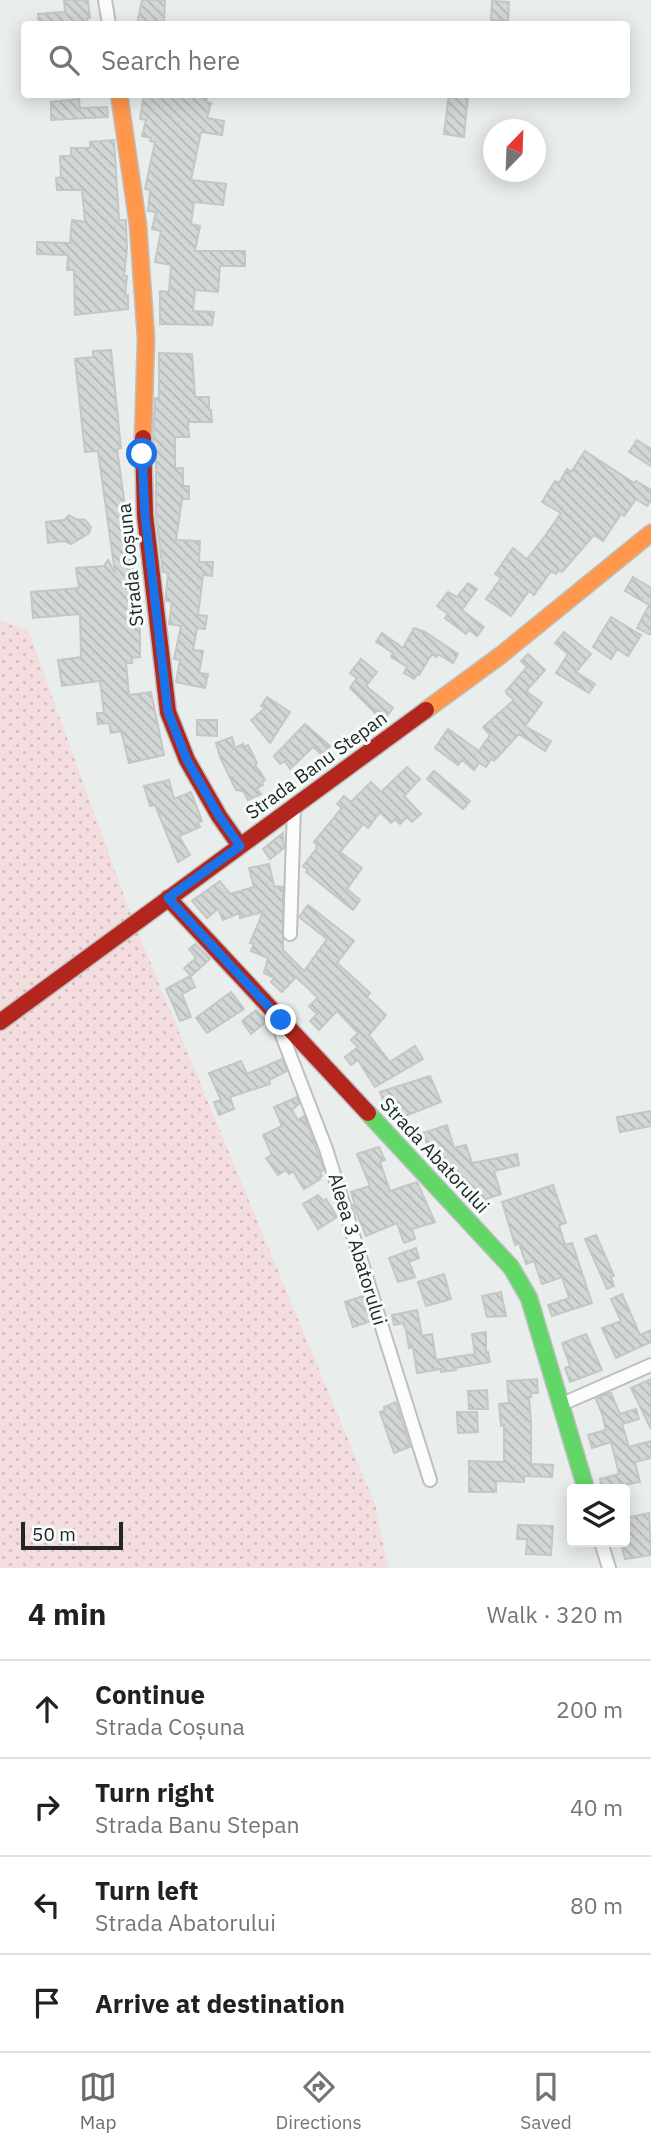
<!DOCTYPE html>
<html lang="en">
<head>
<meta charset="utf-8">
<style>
	:root { --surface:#fff; --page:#f6f6f6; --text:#202124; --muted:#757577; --line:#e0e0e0; --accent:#686c6c }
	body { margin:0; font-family:"IBM Plex Sans",sans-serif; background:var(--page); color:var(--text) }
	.controls { position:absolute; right:21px; bottom:21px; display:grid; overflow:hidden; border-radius:7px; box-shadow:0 4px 18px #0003 }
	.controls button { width:63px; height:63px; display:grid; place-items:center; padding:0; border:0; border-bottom:2px solid var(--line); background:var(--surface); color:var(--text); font:35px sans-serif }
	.compass { position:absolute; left:483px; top:119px; width:63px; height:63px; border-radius:50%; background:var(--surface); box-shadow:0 4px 18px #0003; rotate:23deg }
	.scale { position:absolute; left:21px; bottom:18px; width:102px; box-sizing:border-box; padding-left:7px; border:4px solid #232626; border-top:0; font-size:19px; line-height:24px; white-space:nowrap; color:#232626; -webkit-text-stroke:5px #f5fdfb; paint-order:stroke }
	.stop { position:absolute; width:21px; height:21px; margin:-16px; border:5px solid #1a73e8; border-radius:50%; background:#fff }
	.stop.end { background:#1a73e8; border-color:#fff; box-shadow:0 2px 7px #0008 }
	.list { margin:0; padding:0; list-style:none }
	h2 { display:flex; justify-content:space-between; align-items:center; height:91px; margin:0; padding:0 28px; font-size:30px }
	h2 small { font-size:23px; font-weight:400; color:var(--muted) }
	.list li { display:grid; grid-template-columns:46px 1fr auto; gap:21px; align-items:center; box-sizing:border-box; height:98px; padding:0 28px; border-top:2px solid var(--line) }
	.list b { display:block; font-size:26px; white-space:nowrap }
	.list p { margin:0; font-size:23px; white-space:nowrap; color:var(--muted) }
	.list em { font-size:23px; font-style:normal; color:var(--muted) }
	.icon { flex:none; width:38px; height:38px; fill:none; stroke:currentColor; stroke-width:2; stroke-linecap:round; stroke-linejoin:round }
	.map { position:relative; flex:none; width:651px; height:1568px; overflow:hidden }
	.search { position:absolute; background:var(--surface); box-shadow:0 4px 18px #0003; left:21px; right:21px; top:21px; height:77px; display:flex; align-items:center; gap:18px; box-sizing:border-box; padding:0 24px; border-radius:7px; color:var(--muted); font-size:26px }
	.sheet { height:483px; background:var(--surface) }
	nav { display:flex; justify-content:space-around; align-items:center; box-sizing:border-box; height:98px; border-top:2px solid var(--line); background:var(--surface); font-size:19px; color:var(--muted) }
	nav a { display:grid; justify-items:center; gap:4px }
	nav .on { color:var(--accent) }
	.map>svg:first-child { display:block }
</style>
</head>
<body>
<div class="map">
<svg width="651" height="1568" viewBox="0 0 651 1568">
	<defs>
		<pattern id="grass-dots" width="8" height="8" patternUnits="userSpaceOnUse" patternTransform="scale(1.75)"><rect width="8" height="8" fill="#f4ddde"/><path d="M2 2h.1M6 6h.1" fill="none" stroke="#d1bebe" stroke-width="1.8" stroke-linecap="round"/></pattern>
		<pattern id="building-back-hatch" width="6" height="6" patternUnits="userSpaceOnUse" patternTransform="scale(1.75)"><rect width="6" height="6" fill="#d3d7d6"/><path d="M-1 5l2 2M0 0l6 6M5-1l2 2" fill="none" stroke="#b5b8b8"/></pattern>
	</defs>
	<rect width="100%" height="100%" fill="#e9eeed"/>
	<path fill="url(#grass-dots)" d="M0,620L28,630L134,923L376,1507L388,1568H0Z"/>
	<path fill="url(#building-back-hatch)" stroke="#c3c7c6" stroke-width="2" d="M64,0H88L90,18H87L88,24H39L38,14L65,12Z
		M142,0H165L164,24H137Z
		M492,1L509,2L508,21L491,20Z
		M144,94H179L192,97V94H208L206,102L211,103L207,118L224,121L222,135L201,132L191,180L226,184L223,205L194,202L191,224L200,226L195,251H245V266H220L218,292L195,290L193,311L214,312L212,325L160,324V291L169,292L171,265L155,262L161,231L152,229L156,212L148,211L150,190L145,189L155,142L150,141L151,138L142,136L146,120L140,119Z
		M449,94H468L464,137L444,134Z
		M79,99L80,108L107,107L108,117L51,120V102Z
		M114,140L119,220H126V225L127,249L124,276H127L125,296L128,295V309L75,315L74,270H67L68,255L37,254V242L70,243L72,220L85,222L82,190H57L56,178L61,177L60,156H71V148H90V142Z
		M111,350L121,448L117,449L140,615V657L132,658V663H126L129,695L151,692L164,755L129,763L121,731L111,733L109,723L98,724L97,713H104L100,681L62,686L58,660L81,657L80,614L33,618L31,592L79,588L76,568L104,566L108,560L115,573L98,451L85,452L75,359L93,357V351Z
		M159,353L192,354L195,397H209V410H211L212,422H188L189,437H175V468H183V486H189V499H182L176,540L200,541L199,562H213L212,576L203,575L198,615L207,616L205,629L197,628L193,650L203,651L199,673L208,674L205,688L176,682L180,660L174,659L181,626L169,624L172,602L166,601V594L168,573L163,572L156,514V463L153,454L155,398H159Z
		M637,440L651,449V466L629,452Z
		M585,451L634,483L636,481L651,490V500L647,506L636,499L624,516L621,514L603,541L594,535L562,572L559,570L556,574L551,571L534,595L529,591L511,616L486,599L501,578L495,574L513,548L527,559L545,536L561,513L542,502L555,481L559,483L567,469L571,472Z
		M69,515L76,519L85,520L91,527L89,533L71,544L65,541L48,543L46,522L64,520Z
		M633,577L651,588V635L637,628L649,605L625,591Z
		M468,583L477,589L462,610L484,627L477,636L469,630L466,634L445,618L448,614L437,606L448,592L457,597Z
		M611,617L641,635L628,656L617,649L611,659L593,647Z
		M414,628L425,632L458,654L453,663L438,654L436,657L432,654L419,675L417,674L414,679L404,673L407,667L391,657L393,653L376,642L382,633L403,648Z
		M564,632L591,654L576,672L595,684L589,693L556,673L568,654L555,643Z
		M528,654L545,670L526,691L542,703L525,726L551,741L545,751L519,734L494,761L491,759L486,767L479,763L474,770L462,760L458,765L435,748L448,729L479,751L490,735L483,727L514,700L507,694L506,691L527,667L521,661Z
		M361,659L377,672L366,686L393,708L386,717L377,710L375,713L350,688L357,678L350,673Z
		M267,697L290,712L270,743L251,720L265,708L261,706Z
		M197,720H217V736L197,735Z
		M305,724L330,746L322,755L313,747L290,769L285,761L280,764L274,756Z
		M232,737L234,744L233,749L243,744L244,747L248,745L257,763L255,766L260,771L265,780L262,782L263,785L257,788L261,794L248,800L243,791L236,790L220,757L216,743Z
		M407,767L420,779L404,796L421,814L412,822L407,817L400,824L395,819L391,823L380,812L368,828L363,824L340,852L362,868L347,889L360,900L353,910L306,872L308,870L303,866L316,849L317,845L314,842L342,808L337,804L344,796L351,802L371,782L381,792Z
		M434,771L470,801L463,809L427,779Z
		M169,780L174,799L191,792L202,821L198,823L200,827L179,836L190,855L178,862L155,805L150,806L144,786Z
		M283,833L284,848L270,859L263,849Z
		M269,864L274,886L283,887V950L304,971L327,939L299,917L308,905L354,941L337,963L370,993L367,997L386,1015L369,1035L390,1062L415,1046L423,1059L375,1087L358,1060L351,1065L345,1057L358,1047L351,1040L358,1033L337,1011L319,1030L310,1021L317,1014L309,1006L318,998L296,977L282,992L271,982L274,978L264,973L268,958L251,951L254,944L250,943L263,912L240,918L239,913L223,920L218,909L207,918L192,901L220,881L230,894L254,887L249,868Z
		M195,944L210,959L191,976L184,968L196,958L189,949Z
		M190,976L195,987L182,994L191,1017L180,1021L166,989Z
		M231,992L244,1009L207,1033L196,1018Z
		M256,1010L267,1021L251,1034L242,1021Z
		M282,1059L287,1071L269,1080L270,1084L230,1097L234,1109L219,1115L214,1102L221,1100L209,1073L241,1061L247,1074Z
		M430,1076L441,1102L400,1118L392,1102L385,1105L380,1092Z
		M297,1097L299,1104L292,1110L298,1120L304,1116L324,1170L320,1172L322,1176L318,1178L320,1179L304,1189L293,1171L289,1174L286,1170L278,1175L266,1158L272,1155L263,1135L282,1126L274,1107Z
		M651,1111V1126L620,1132L617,1117Z
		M447,1125L454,1148L466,1145L472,1163L517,1154L519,1165L494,1171L501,1194L471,1204L462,1178L451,1180L447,1163L445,1164L444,1161L435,1163L423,1133Z
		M379,1147L385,1160L380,1162L390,1191L417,1182L435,1222L412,1229L415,1239L404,1243L397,1223L366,1236L353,1205H355L351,1192L370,1186L357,1154Z
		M553,1185L566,1223L559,1225L565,1245L572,1243L592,1303L552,1316L548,1305L569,1298L562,1277L542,1284L534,1261L526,1264L519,1243L515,1245L502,1202Z
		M318,1195L323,1201L326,1199L337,1217L318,1229L303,1204Z
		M596,1235L614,1276L611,1277L614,1286L607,1289L585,1239Z
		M416,1248L419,1258L409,1262L415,1277L398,1282L389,1258Z
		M444,1274L451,1299L426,1306L418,1282Z
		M501,1292L506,1316L487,1317L482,1296Z
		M622,1294L640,1335L651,1330V1342L616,1358L602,1328L621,1321L611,1299Z
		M363,1296L371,1321L353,1327L345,1302Z
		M417,1310L422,1336L432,1334L436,1360L475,1354L472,1334L486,1332V1353L488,1352L490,1362L455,1368L456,1370L441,1372V1369L417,1373L413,1347L409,1348L406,1330L403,1323L394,1325L392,1315Z
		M586,1334L602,1370L570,1382L565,1368L570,1366L562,1343Z
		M537,1379L538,1393H531V1397H529L531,1422V1464L553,1465L552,1477L524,1476V1482L496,1481V1492H469V1461L504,1462V1425L501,1426L499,1404L509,1403L507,1381Z
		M651,1379V1429L631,1388Z
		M487,1390L488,1409H469L468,1391Z
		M608,1393H611L620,1414L636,1409L639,1419L622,1424L629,1447L651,1441V1458L635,1462L640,1482L602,1489L600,1479L619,1474L611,1442L592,1448L588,1435L606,1430L603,1419H604L596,1399Z
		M396,1402L410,1447L394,1453L380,1412L385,1410L384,1407Z
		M457,1412H477L478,1432L458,1433Z
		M649,1513L651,1555L625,1559L622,1547H625V1518Z
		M518,1525L553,1526L551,1555L526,1554L527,1539H517Z"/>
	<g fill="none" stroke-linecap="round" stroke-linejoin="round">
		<defs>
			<path id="street" d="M105,0L109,24
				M290,934L294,806
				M281,1020L280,1026L282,1035L326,1149L430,1480
				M562,1404L651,1365
				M601,1542L609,1568"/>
			<path id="fast" d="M368,1113L511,1267L529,1298L586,1489"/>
			<path id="slow" d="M119,94L138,225L146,338L143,438
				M426,710L501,655L651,533"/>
			<path id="jam" d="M143,438L145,515L168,712L187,760L219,816L240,846
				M168,898L368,1113
				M0,1022L426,710"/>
		</defs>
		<use href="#street" stroke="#bcc0bf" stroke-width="16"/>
		<use href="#fast" stroke="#bcc0bf" stroke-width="19"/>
		<use href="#slow" stroke="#bcc0bf" stroke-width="19"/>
		<use href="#jam" stroke="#bcc0bf" stroke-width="19"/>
		<use href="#street" stroke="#fcfcfc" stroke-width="12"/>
		<use href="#fast" stroke="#63d668" stroke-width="16"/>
		<use href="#slow" stroke="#ff974d" stroke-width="16"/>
		<use href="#jam" stroke="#b3261e" stroke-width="16"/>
	</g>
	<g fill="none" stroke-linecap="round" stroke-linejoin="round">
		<path stroke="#1a73e8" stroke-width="9" d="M142,454L145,515L168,712L187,760L219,816L240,846L168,898L281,1020"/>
	</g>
	<g text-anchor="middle" stroke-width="6" stroke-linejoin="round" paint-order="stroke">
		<g font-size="19" fill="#232626" stroke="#f5fdfb">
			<text transform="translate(130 565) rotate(-96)" y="7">Strada Coșuna</text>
			<text transform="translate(316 765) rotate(-36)" y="7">Strada Banu Stepan</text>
			<text transform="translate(435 1155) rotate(47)" y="7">Strada Abatorului</text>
			<text transform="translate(358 1249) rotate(73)" y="7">Aleea 3 Abatorului</text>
		</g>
	</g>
</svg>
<div class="controls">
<button><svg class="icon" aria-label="layers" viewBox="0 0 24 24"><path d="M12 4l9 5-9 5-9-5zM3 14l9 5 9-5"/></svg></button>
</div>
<svg class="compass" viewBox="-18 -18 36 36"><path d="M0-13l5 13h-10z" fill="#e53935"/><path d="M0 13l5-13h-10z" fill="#757577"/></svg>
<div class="scale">50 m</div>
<div class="stop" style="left:142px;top:454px"></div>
<div class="stop end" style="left:281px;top:1020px"></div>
<div class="search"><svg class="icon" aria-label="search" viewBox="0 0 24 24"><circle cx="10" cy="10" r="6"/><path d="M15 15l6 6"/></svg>Search here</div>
</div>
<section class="sheet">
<h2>4 min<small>Walk · 320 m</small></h2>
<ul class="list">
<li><svg class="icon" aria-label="ahead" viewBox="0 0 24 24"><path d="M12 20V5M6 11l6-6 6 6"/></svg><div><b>Continue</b><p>Strada Coșuna</p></div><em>200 m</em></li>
<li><svg class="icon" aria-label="right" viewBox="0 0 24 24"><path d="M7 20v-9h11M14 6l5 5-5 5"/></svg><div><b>Turn right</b><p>Strada Banu Stepan</p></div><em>40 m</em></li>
<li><svg class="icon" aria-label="left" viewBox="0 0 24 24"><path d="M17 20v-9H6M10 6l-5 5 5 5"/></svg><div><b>Turn left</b><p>Strada Abatorului</p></div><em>80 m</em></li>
<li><svg class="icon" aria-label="arrive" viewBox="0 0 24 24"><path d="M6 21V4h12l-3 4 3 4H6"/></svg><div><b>Arrive at destination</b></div></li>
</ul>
</section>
<nav>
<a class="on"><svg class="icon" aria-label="map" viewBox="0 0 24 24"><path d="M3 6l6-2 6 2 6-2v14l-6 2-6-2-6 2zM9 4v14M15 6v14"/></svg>Map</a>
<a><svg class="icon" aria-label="directions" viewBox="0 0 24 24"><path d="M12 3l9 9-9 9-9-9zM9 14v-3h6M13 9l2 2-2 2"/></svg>Directions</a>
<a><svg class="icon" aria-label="saved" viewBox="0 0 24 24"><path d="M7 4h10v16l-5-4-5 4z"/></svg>Saved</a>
</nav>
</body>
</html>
